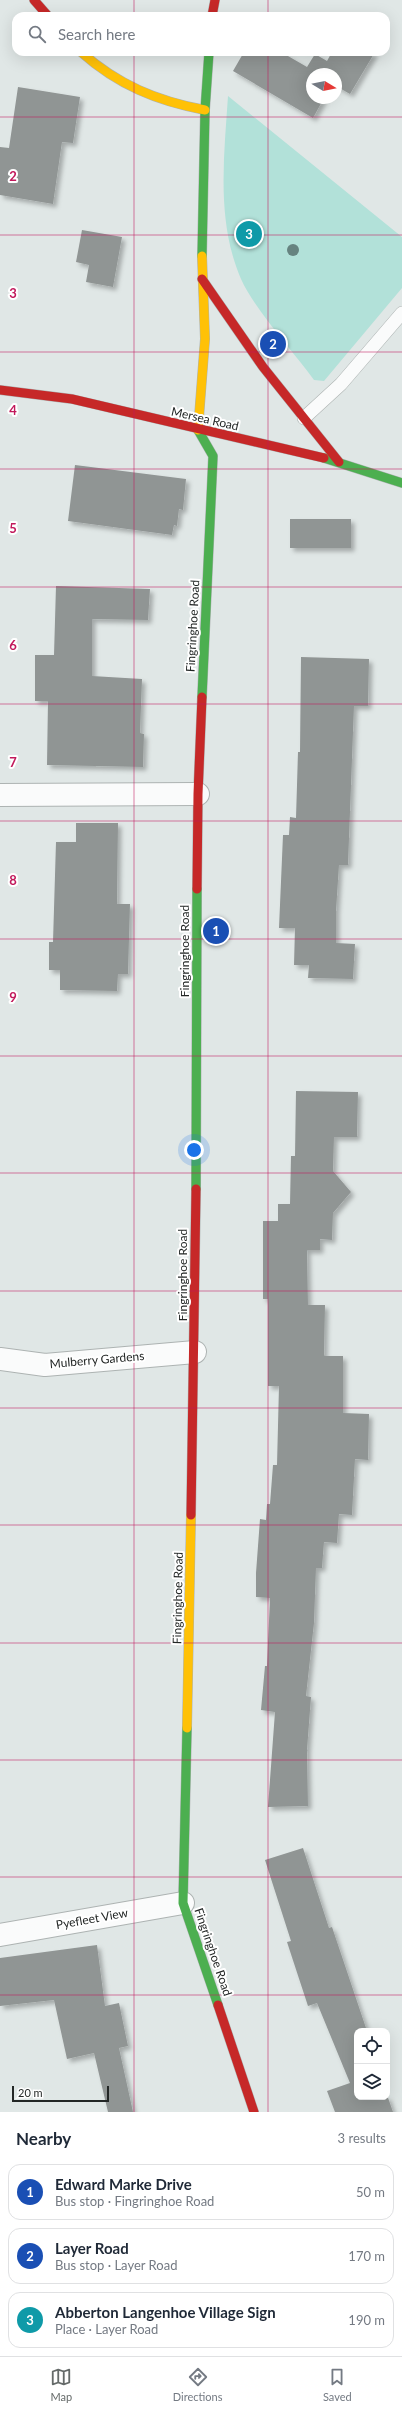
<!DOCTYPE html>
<html lang="en">
<head>
<meta charset="utf-8">
<style>
	:root { --surface:#fff; --page:#f6f6f7; --text:#1f2937; --muted:#747a83; --line:#e0e1e3; --accent:#656a69 }
	body { margin:0; font-family:Lato,sans-serif; background:var(--page); color:var(--text) }
	.controls { position:absolute; right:12px; bottom:12px; display:grid; overflow:hidden; border-radius:8px; box-shadow:0 4px 16px #0002 }
	.controls button { width:36px; height:36px; display:grid; place-items:center; padding:0; border:0; border-bottom:1px solid var(--line); background:var(--surface); color:var(--text); font:20px sans-serif }
	.compass { position:absolute; left:306px; top:68px; width:36px; height:36px; border-radius:50%; background:var(--surface); box-shadow:0 4px 16px #0002; rotate:100deg }
	.scale { position:absolute; left:12px; bottom:10px; width:97px; box-sizing:border-box; padding-left:4px; border:2px solid #232726; border-top:0; font-size:11px; line-height:14px; white-space:nowrap; color:#232726; -webkit-text-stroke:3px #fff; paint-order:stroke }
	.you { position:absolute; left:194px; top:1150px; width:14px; height:14px; margin:-10px; border:3px solid #fff; border-radius:50%; background:#1a73e8; box-shadow:0 0 0 6px #1a73e833 }
	.badge { display:grid; place-items:center; width:26px; height:26px; border-radius:50%; background:var(--accent); color:#fff; font-size:13px; font-weight:700 }
	.pin { position:absolute; translate:-50% -50%; border:2px solid #fff; box-shadow:0 1px 4px #0006 }
	.list { margin:0; padding:0; list-style:none }
	h2 { display:flex; justify-content:space-between; align-items:center; height:52px; margin:0; padding:0 16px; font-size:17px }
	h2 small { font-size:13px; font-weight:400; color:var(--muted) }
	.list li { display:grid; grid-template-columns:26px 1fr auto; gap:12px; align-items:center; box-sizing:border-box; height:56px; margin:0 8px 8px; padding:0 8px; border:1px solid var(--line); border-radius:12px }
	.list b { display:block; font-size:15px; white-space:nowrap }
	.list p { margin:0; font-size:13px; white-space:nowrap; color:var(--muted) }
	.list em { font-size:13px; font-style:normal; color:var(--muted) }
	.icon { flex:none; width:22px; height:22px; fill:none; stroke:currentColor; stroke-width:2; stroke-linecap:round; stroke-linejoin:round }
	.map { position:relative; flex:none; width:402px; height:2112px; overflow:hidden }
	.search { position:absolute; background:var(--surface); box-shadow:0 4px 16px #0002; left:12px; right:12px; top:12px; height:44px; display:flex; align-items:center; gap:10px; box-sizing:border-box; padding:0 14px; border-radius:12px; color:var(--muted); font-size:15px }
	.sheet { height:244px; background:var(--surface) }
	nav { display:flex; justify-content:space-around; align-items:center; box-sizing:border-box; height:56px; border-top:1px solid var(--line); background:var(--surface); font-size:11px; color:var(--muted) }
	nav a { display:grid; justify-items:center; gap:2px }
	nav .on { color:var(--accent) }
	.map>svg:first-child { display:block }
</style>
</head>
<body>
<div class="map">
<svg width="402" height="2112" viewBox="0 0 402 2112">
	<defs>
		<filter id="shadow"><feDropShadow dx="3.5" dy="3.5" stdDeviation="2" flood-color="#0004"/></filter>
	</defs>
	<rect width="100%" height="100%" fill="#e0e7e6"/>
	<path fill="#b2e1d9" d="M228,96L402,237V288L324,381L314,380C293,351 255,310 241,279C216,221 224,157 228,96Z"/>
	<path fill="#909594" filter="url(#shadow)" d="M244,52H281L307,67L315,54L327,61L332,52H375L350,94L336,86V74H312V98H324L313,118L233,71Z
		M18,87L80,97L73,143L62,142L53,204L0,195V147L9,148Z
		M82,230L122,237L113,287L86,282L89,265L76,262Z
		M75,465L186,479L183,510L179,509L177,526L174,525L172,535L68,521Z
		M290,519H351V548H290Z
		M56,586L150,589L148,620L92,619V676L142,679L140,733L144,734L143,767L47,765L48,701H35V655H54Z
		M301,657L369,659L368,706H354L348,865H339L336,911V943L355,944L353,979L308,978L309,965H294L295,928H279L283,835H289L290,817L296,818L298,752H300Z
		M76,823H118L117,904H130L128,974H118L117,991L60,990V970H49V942H53L56,842H76Z
		M296,1091L358,1092L357,1137H334L333,1171L351,1192L333,1213L332,1240L320,1239V1250H307L308,1305H325L324,1356H343V1413L369,1414L368,1460L355,1459L352,1515L339,1514L337,1543L324,1542L322,1568H316L314,1623L306,1696L311,1697L307,1750L308,1806L268,1807L275,1712L261,1710L265,1666H267L270,1598L256,1597V1573L260,1519L266,1520L267,1504H270L273,1465H277L279,1386H268V1299H263V1221H278V1204H290L291,1156H295Z
		M303,1848L329,1928L332,1927L367,2031H357V2097H387V2095L393,2112H335L327,2091L350,2083L317,2003L308,2006L287,1942L291,1941L265,1860Z
		M97,1945L105,2006L119,2003L128,2046L119,2048L133,2112H108L94,2053L67,2059L54,2000L0,2006V1958Z"/>
	<g fill="none" stroke-linecap="round" stroke-linejoin="round">
		<defs>
			<path id="lane" d="M304,418L341,384L402,313"/>
			<path id="street" d="M0,795L198,794
				M0,1359L45,1365L195,1352
				M0,1935L183,1903"/>
			<path id="fast" d="M202,256L205,110L209,52
				M198,430L213,456L202,697
				M324,458L402,483
				M196,1189L197,889
				M187,1728L183,1903L218,2005"/>
			<path id="slow" d="M81,52C118,85 157,101 205,110
				M198,430L205,339L202,256
				M187,1728L191,1515"/>
			<path id="jam" d="M34,0L48,16
				M212,16L215,0
				M202,279L263,367L339,462
				M0,390L72,399L324,458
				M197,889L198,794L202,697
				M191,1515L196,1189
				M218,2005L254,2112"/>
		</defs>
		<use href="#lane" stroke="#adb3b2" stroke-width="14"/>
		<use href="#street" stroke="#adb3b2" stroke-width="24"/>
		<use href="#fast" stroke="#adb3b2" stroke-width="10"/>
		<use href="#slow" stroke="#adb3b2" stroke-width="10"/>
		<use href="#jam" stroke="#adb3b2" stroke-width="10"/>
		<use href="#lane" stroke="#fafbfb" stroke-width="13"/>
		<use href="#street" stroke="#fafbfb" stroke-width="22"/>
		<use href="#fast" stroke="#4caf50" stroke-width="9"/>
		<use href="#slow" stroke="#ffc107" stroke-width="9"/>
		<use href="#jam" stroke="#c62828" stroke-width="9"/>
	</g>
	<circle fill="#668380" cx="293" cy="250" r="6"/>
	<path fill="none" stroke="#c2185b" stroke-width="1" stroke-opacity="0.55" d="M134,0V16M268,0V16M134,52V2112M268,52V2112M0,117H402M0,235H402M0,352H402M0,469H402M0,587H402M0,704H402M0,821H402M0,939H402M0,1056H402M0,1173H402M0,1291H402M0,1408H402M0,1525H402M0,1643H402M0,1760H402M0,1877H402M0,1995H402"/>
	<g text-anchor="middle" stroke-width="4" stroke-linejoin="round" paint-order="stroke">
		<g font-size="12" fill="#232726" stroke="#fff">
			<text transform="translate(205 419) rotate(13)" y="4">Mersea Road</text>
			<text transform="translate(193 626) rotate(-87)" y="4">Fingringhoe Road</text>
			<text transform="translate(185 951) rotate(-90)" y="4">Fingringhoe Road</text>
			<text transform="translate(183 1275) rotate(-90)" y="4">Fingringhoe Road</text>
			<text transform="translate(97 1360) rotate(-5)" y="4">Mulberry Gardens</text>
			<text transform="translate(178 1598) rotate(-89)" y="4">Fingringhoe Road</text>
			<text transform="translate(92 1919) rotate(-10)" y="4">Pyefleet View</text>
			<text transform="translate(213 1952) rotate(71)" y="4">Fingringhoe Road</text>
		</g>
	</g>
	<g font-size="13" text-anchor="middle" font-weight="bold" fill="#c2185b" stroke="#fff" stroke-width="4" stroke-linejoin="round" paint-order="stroke">
		<text x="13" y="181">2</text>
		<text x="13" y="298">3</text>
		<text x="13" y="415">4</text>
		<text x="13" y="533">5</text>
		<text x="13" y="650">6</text>
		<text x="13" y="767">7</text>
		<text x="13" y="885">8</text>
		<text x="13" y="1002">9</text>
	</g>
</svg>
<div class="controls">
<button><svg class="icon" aria-label="locate" viewBox="0 0 24 24"><circle cx="12" cy="12" r="6"/><path d="M12 2v4M12 18v4M2 12h4M18 12h4"/></svg></button>
<button><svg class="icon" aria-label="layers" viewBox="0 0 24 24"><path d="M12 4l9 5-9 5-9-5zM3 14l9 5 9-5"/></svg></button>
</div>
<svg class="compass" viewBox="-18 -18 36 36"><path d="M0-13l5 13h-10z" fill="#e53935"/><path d="M0 13l5-13h-10z" fill="#747a83"/></svg>
<div class="scale">20 m</div>
<div class="you"></div>
<div class="pin badge" style="left:216px;top:931px;background:#1a4fb4">1</div>
<div class="pin badge" style="left:273px;top:344px;background:#1a4fb4">2</div>
<div class="pin badge" style="left:249px;top:234px;background:#0f9aa8">3</div>
<div class="search"><svg class="icon" aria-label="search" viewBox="0 0 24 24"><circle cx="10" cy="10" r="6"/><path d="M15 15l6 6"/></svg>Search here</div>
</div>
<section class="sheet">
<h2>Nearby<small>3 results</small></h2>
<ul class="list">
<li><span class="badge" style="background:#1a4fb4">1</span><div><b>Edward Marke Drive</b><p>Bus stop · Fingringhoe Road</p></div><em>50 m</em></li>
<li><span class="badge" style="background:#1a4fb4">2</span><div><b>Layer Road</b><p>Bus stop · Layer Road</p></div><em>170 m</em></li>
<li><span class="badge" style="background:#0f9aa8">3</span><div><b>Abberton Langenhoe Village Sign</b><p>Place · Layer Road</p></div><em>190 m</em></li>
</ul>
</section>
<nav>
<a class="on"><svg class="icon" aria-label="map" viewBox="0 0 24 24"><path d="M3 6l6-2 6 2 6-2v14l-6 2-6-2-6 2zM9 4v14M15 6v14"/></svg>Map</a>
<a><svg class="icon" aria-label="directions" viewBox="0 0 24 24"><path d="M12 3l9 9-9 9-9-9zM9 14v-3h6M13 9l2 2-2 2"/></svg>Directions</a>
<a><svg class="icon" aria-label="saved" viewBox="0 0 24 24"><path d="M7 4h10v16l-5-4-5 4z"/></svg>Saved</a>
</nav>
</body>
</html>
